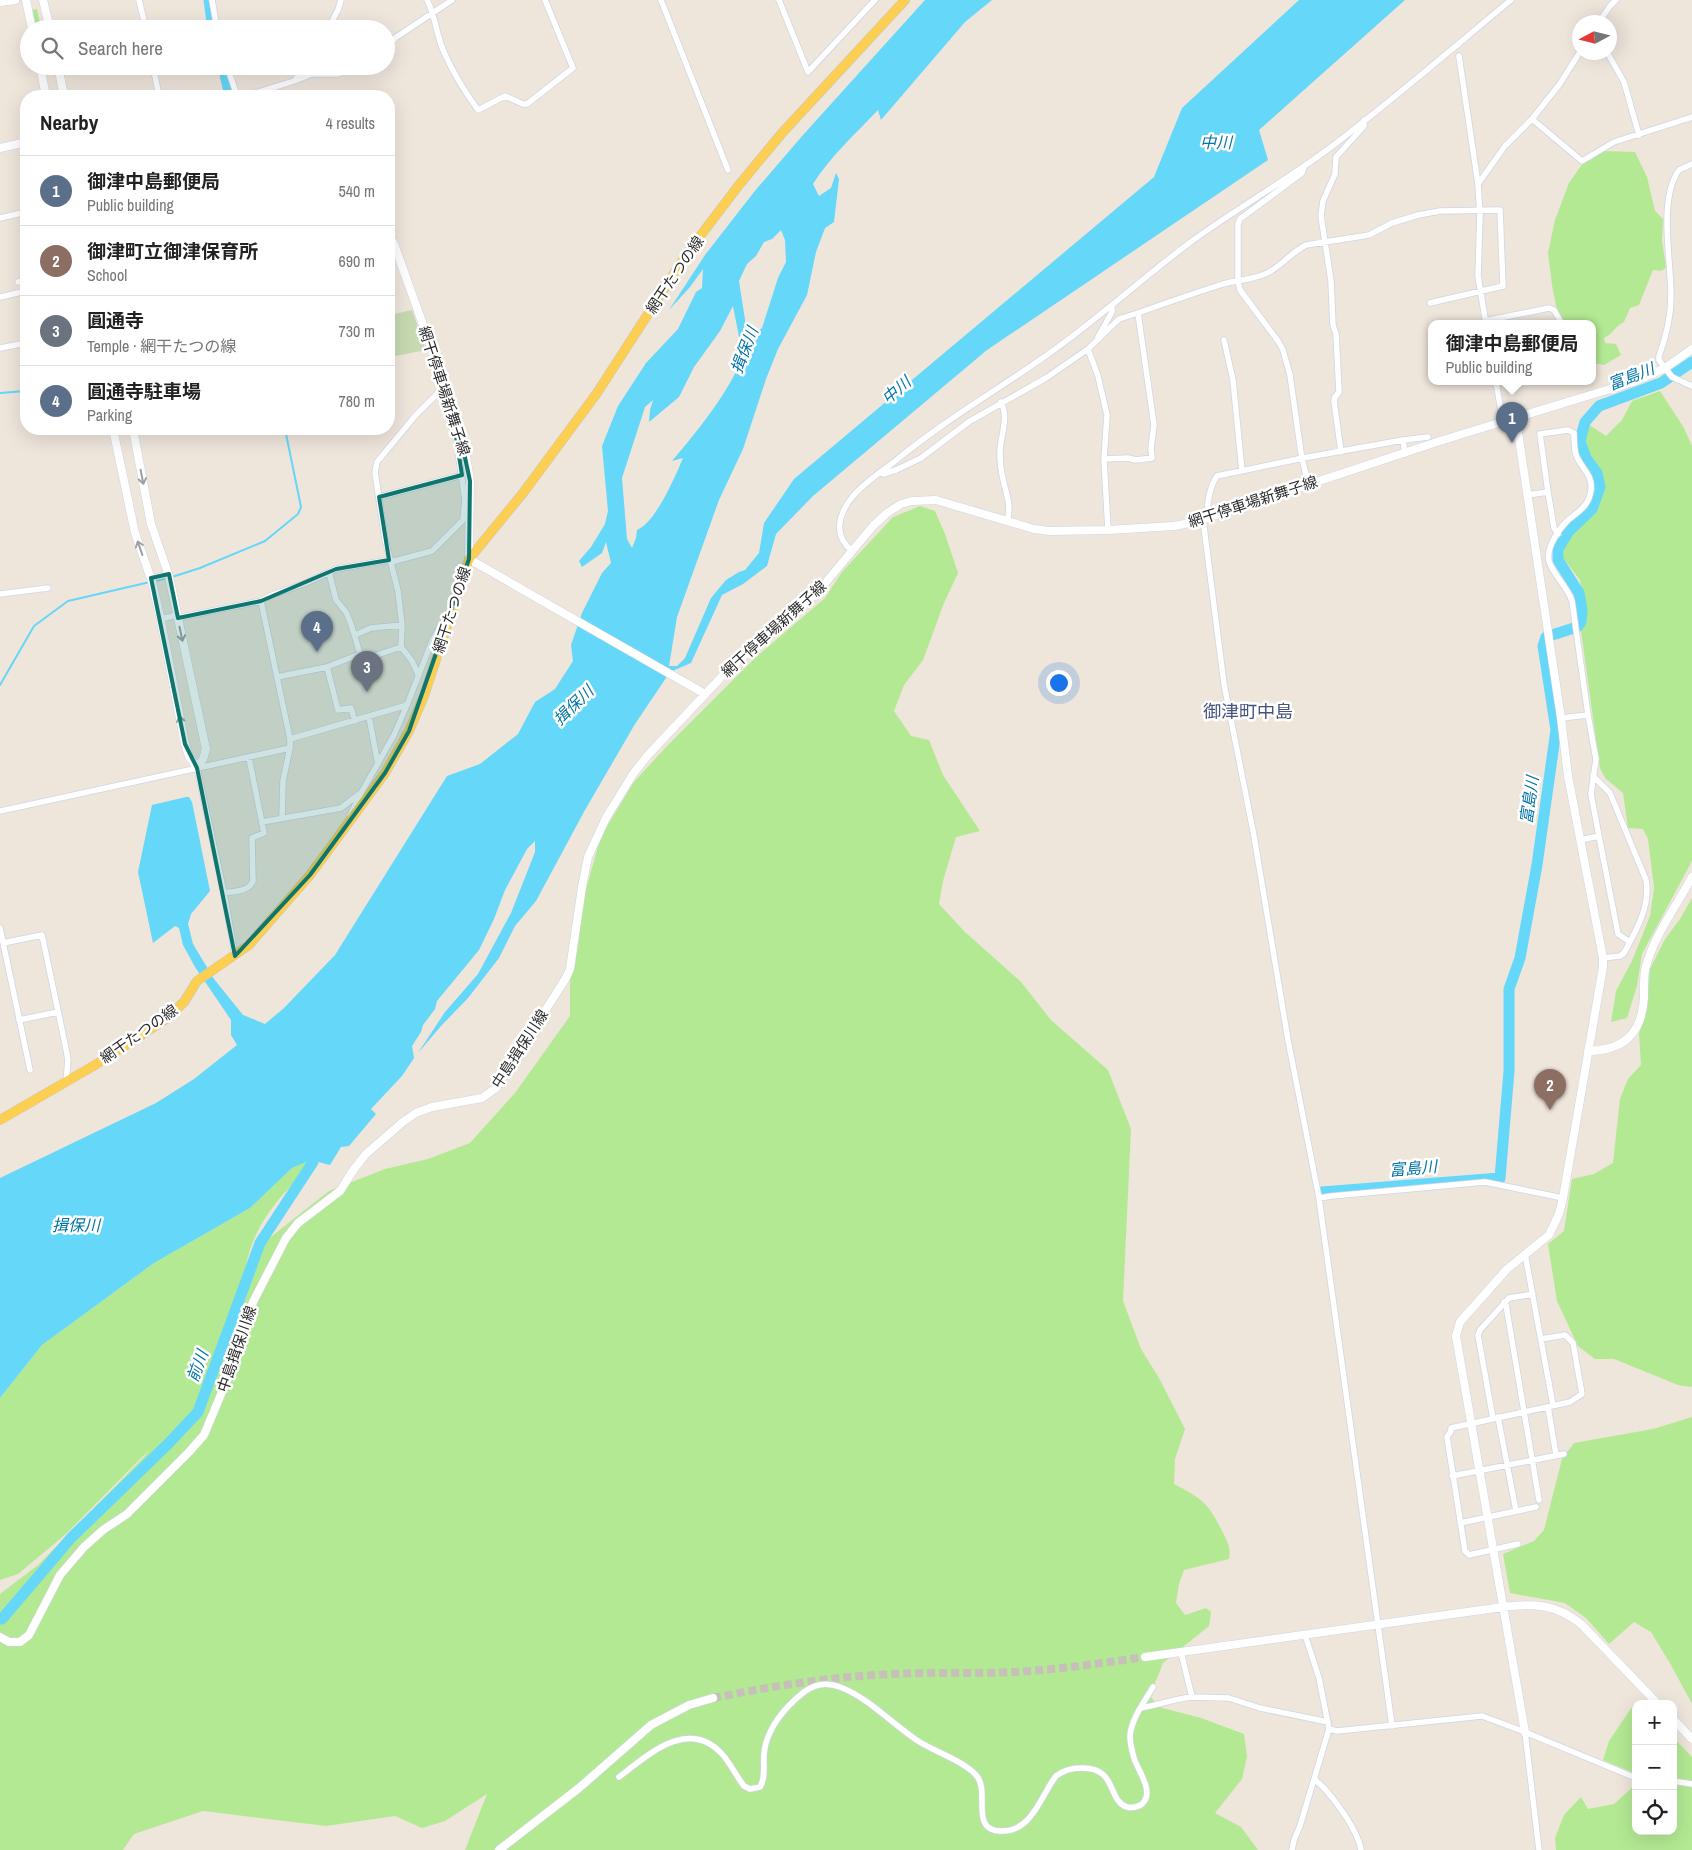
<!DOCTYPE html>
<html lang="en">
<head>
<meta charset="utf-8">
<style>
	:root { --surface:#fff; --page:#f2f2f2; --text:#222; --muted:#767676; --line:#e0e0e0; --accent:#b45309 }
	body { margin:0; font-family:"Archivo Narrow","Noto Sans JP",sans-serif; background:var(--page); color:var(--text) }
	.controls { position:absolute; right:15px; bottom:15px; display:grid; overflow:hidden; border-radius:10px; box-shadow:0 5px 20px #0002 }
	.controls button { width:45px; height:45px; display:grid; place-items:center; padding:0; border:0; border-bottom:1px solid var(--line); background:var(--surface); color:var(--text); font:25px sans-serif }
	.compass { position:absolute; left:1572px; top:15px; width:45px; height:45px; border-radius:50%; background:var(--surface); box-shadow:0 5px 20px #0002; rotate:263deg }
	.you { position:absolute; left:1058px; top:682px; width:18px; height:18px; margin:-12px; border:4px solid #fff; border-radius:50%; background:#1a73e8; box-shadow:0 0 0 8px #1a73e833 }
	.badge { display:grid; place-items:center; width:32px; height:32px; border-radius:50%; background:var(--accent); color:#fff; font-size:16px; font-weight:700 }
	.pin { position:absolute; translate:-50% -41px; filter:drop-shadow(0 1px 2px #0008) }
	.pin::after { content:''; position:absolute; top:26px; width:18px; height:15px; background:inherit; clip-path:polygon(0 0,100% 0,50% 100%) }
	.popup { position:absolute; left:1428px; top:320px; width:168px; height:65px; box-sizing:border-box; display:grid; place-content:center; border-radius:10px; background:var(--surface); filter:drop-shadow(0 1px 4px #0005); font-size:16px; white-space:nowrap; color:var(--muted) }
	.popup b { font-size:19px; color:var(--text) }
	.popup::after { content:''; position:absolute; left:50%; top:100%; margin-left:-10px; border:10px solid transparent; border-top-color:var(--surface) }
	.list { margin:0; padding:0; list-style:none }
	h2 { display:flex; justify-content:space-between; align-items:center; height:65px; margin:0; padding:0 20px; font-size:21px }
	h2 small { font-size:16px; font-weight:400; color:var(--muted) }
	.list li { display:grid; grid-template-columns:32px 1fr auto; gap:15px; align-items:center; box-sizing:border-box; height:70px; padding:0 20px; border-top:1px solid var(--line) }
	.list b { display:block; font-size:19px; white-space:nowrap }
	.list p { margin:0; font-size:16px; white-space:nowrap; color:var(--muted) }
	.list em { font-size:16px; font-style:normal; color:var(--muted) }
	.icon { flex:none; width:28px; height:28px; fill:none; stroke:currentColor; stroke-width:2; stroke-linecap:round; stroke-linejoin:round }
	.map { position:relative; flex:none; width:1692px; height:1850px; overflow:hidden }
	.search { position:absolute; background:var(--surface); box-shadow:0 5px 20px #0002; left:20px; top:20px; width:375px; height:55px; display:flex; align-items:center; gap:12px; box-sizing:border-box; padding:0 18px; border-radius:28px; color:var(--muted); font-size:19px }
	.panel { position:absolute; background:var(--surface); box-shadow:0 5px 20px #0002; left:20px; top:90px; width:375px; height:345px; border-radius:20px }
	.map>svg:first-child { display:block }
</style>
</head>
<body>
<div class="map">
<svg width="1692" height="1850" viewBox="0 0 1692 1850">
	<rect width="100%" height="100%" fill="#eee5db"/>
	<path fill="#b3e993" d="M37,9L41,29H32L28,11Z
		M1602,151L1635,152L1647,177L1655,211L1663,219L1662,240L1666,268L1661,271L1653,270L1639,305L1630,308L1624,322C1615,326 1613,334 1604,338L1605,343L1616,344L1621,355L1604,365L1592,363V324H1566L1556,306L1552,285L1548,253L1555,220L1569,183L1585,160Z
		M1660,391L1684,428L1692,446V861L1642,954L1637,986L1627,1018L1611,1022L1616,991L1632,961L1650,916L1654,888L1648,839L1643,829L1628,828L1623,793L1605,778L1600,768L1581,631L1585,604L1580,580L1563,558L1564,548L1571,531L1582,525L1597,508L1602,489L1598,470L1589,455L1584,438L1588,424L1606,436L1622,420L1632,401Z
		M920,506L935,511L945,534L958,573L944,603L923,660L904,685L894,711L911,736L929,740L943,775L980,831L956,837L943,881L939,904L965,932L1021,982L1051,1020L1108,1070L1131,1129L1123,1301L1141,1349L1159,1378L1185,1429L1175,1459L1174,1484C1203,1499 1209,1504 1223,1533C1228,1543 1231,1548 1229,1559L1184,1570L1179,1584L1176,1603L1185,1615L1206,1608L1211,1612L1209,1626L1163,1663L1150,1696L1159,1707L1201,1718L1244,1734L1247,1756L1242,1779L1215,1813L1241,1827L1258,1850H465L487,1794L445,1821L422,1828L395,1816L326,1826L203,1811L134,1834L123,1850H0V1594L38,1565L143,1458L150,1449L66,1534L18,1574L0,1580V1398L42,1345L154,1263L250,1208L292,1168L310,1160L315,1165C308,1175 298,1180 289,1188C268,1210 252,1235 246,1265L262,1244L329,1191L385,1169L428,1159L470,1143L515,1093L570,1016V980L575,965L583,900L601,836L634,782L667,746L755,658L825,598L842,572L893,517Z
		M1692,898V1387L1678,1385L1614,1359H1595L1578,1346L1557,1301L1548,1244L1564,1231L1572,1179L1594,1174L1613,1163L1620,1099L1628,1079L1641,1065L1639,1034L1647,1005L1650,969L1665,939L1680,919Z
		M1692,1417V1704L1671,1665L1651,1632L1634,1622L1609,1644L1586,1618L1565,1603L1510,1593L1503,1554L1534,1541L1544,1530L1562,1459L1574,1443L1653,1429Z
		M1634,1704L1636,1705V1831H1673V1737L1692,1757V1850H1556L1555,1838L1564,1815L1581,1797L1588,1809L1614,1804L1634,1786V1773L1603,1760L1609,1741Z"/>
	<path fill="#c6d9b1" d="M412,310L426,350L395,356L390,315Z"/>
	<path fill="#65d7f9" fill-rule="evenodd" d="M925,0H992L965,22L881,120L878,110C855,134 830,157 813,184L819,196L831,188L836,173L839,179L834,222L825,228L816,252L807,295L778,349L766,379L743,449L719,500L677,617L669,666H677L685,658L711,598L726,580L739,572L745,570L759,553L764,523L794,479L1154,177L1182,108L1299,0H1405L1259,130L1268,160L987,350L813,496L776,534L767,566L743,584L722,595L691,663L670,672L635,724L585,810L536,901L515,926L499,958L468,998L441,1026L418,1053L445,1012L478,974L511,913L535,852V841L527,849L505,890L494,919L479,950L437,1001L435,1009L423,1025L421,1032L412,1046L414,1058L402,1076L371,1109L376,1114L349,1146L341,1147L330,1165L311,1160L292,1168L250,1208L154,1263L42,1345L0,1398V1178L156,1103L194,1079L237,1045L231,1035V1020L195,967L183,945L179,928L175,926L153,943L138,872L152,805L186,797H189L192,802L210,891L191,914L188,924L193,944L214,979L243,1015L265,1024L284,1008L335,955L447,776L480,764L518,734L535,702L555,689L573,661L571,645L582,613L602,573L611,563L606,542L602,553L582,567L579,561L591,547L605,524L608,511L602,446L618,406L646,363L678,329L696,292L702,288L703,269L690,287L669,310L705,255L754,192L803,135ZM781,230L785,240L786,262L778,278L762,328L748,339L739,281L747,264L756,256L764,242L772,239ZM733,306L740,342L746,349C731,390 700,428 672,461L683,458C675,477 656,522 637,530L636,538L632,548L627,539L622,478L645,407L653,400L650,410L649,422L679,397L694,367L720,331Z"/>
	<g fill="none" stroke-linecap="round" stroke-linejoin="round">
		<path stroke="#65d7f9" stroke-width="2" d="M0,393L26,391
			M172,577L200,568L265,541L298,514L301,507L285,429
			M155,581L167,578
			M0,685L34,626L68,601L150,582"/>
		<path stroke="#65d7f9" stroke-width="11" d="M209,0L213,29
			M223,66L230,96
			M1322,1192L1500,1178L1509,1071V989L1520,958L1537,865L1556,730L1543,646L1546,637L1577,627L1581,622L1582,610L1579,593L1558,560V549L1569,531L1592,509L1600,487L1597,473L1586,458L1580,441L1585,422L1599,406L1661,383L1692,362
			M2,1619L71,1538L169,1443L198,1412L260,1243L313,1162L314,1147"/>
		<path stroke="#c7c0b8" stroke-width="8" stroke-dasharray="8 4" stroke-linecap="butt" d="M713,1698C772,1686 831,1677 891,1674C931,1672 972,1674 1013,1672C1057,1670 1101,1663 1145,1657"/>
		<defs>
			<path id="street" d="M139,0L146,29
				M212,0L217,29
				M427,0C436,17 436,35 444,52C453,73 465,92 478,110L505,96L523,104H527L573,68L545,0
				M661,0L728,170
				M779,0L808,72L875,0
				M1599,22L1610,6L1616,0
				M328,29L338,10L341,0
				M386,50L395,38L452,0
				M1607,52L1624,82L1639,135
				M1459,56L1478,184L1480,215L1478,276L1486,324
				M153,66L159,96
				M227,66L237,96
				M294,81L312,74H337L364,66
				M246,96L294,81L307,66
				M1532,119L1582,161L1614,142L1692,117
				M1692,164L1679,170C1658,199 1671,261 1671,296C1671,316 1666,337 1659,356V360L1672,377L1692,386
				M1304,167L1302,173L1240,219L1238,224V281L1240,290L1278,341L1283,350L1290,375L1301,453L1308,484
				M1478,184L1505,146L1532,119L1559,85L1580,52
				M24,189H26
				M0,218L26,212
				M18,282L26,280
				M0,297L26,291
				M1485,321L1549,308L1554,310L1562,324
				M1098,337L1112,312V306
				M1224,340L1233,380L1242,471
				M0,348L26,343
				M1088,349L1098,376L1107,415L1104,459L1108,530
				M1496,382L1503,422
				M1001,402C1010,420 999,437 1000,456C1000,463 1001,471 1003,479C1006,494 1012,505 1007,521
				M1403,440L1428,437
				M1341,452L1334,401L1335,397L1339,392L1336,334L1333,325L1331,281L1321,216L1323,201L1335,174L1336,157L1364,126V120
				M1104,459L1128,458L1136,460L1152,458L1151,448L1154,425L1138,313C1166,303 1195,293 1223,284C1237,280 1251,280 1265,274C1280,268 1290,253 1306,245L1369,235L1392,223L1418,215L1440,211L1500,210L1503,286L1430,303
				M880,473L883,474L896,470L921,458L970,421L1046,378L1088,349L1119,319L1138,313
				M1548,492L1540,434L1568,430L1574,433C1574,441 1574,448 1576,455C1581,468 1593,475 1591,490C1589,506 1579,511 1568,520C1559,529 1546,547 1549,561C1553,575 1567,586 1572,601L1588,715
				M1527,495L1548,492L1554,528L1558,534
				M379,497L462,475
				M1208,518C1206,505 1210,486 1217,476L1303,458L1403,440L1405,454
				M1203,519L1224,684L1254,836L1288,1040L1319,1198L1392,1726
				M852,551C832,535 839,513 853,496C864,483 880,472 894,462C942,422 996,391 1047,355C1096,321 1140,280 1188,244C1235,209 1288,180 1335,144C1395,98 1453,48 1511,0
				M391,562L432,551L463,520L465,500L456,437L460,434
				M329,572L336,600L346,612L351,624L360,654L365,659L401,647
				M151,578L169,574
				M0,594L48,588
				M177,618L261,601L272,595L306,583L336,569L389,560
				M161,619L177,615
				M355,635L371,628L402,625
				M327,667L338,710L351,708L355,721
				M418,674L412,661L401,647L402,625L398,591L385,539L375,472L377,462L415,416L445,386
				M277,677L327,667L360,654
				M369,717L378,764
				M1561,718L1588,715L1596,759L1591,794L1599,836
				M290,739L407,705L432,641L448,614
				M197,768L224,893L235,956
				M1593,776L1610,793L1646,880C1651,905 1636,931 1624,953L1620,956L1603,958
				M0,811L290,748V739L261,601
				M350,816L361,793L394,735L407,705
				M282,818L283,781L290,748
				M262,822L341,808L359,794
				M1580,840L1599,836L1618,934L1630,942
				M224,893C234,891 249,892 253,881L252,838L264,833L249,758
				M0,928L30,1070
				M3,943L42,935L65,1044L68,1060L66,1082
				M19,1020L58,1012
				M1319,1198L1332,1196L1485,1182L1563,1198
				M1525,1254L1553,1405
				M1504,1302L1506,1305L1539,1500
				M1548,1407L1556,1455
				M1498,1417L1516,1511
				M1493,1419L1478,1335L1480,1330L1509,1298L1533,1294
				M1452,1476L1564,1454
				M1460,1523L1536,1507
				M1518,1544L1469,1555L1465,1551L1447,1437L1451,1431V1428L1570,1402L1582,1394L1573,1343L1565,1335L1541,1339
				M1192,1697L1229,1698L1260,1708L1328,1722
				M1141,1708C1158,1705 1174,1699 1192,1697L1181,1652
				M1329,1729L1337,1731L1482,1716L1525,1732L1636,1778
				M1525,1732L1539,1850
				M619,1777C648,1755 688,1717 722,1754C731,1764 736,1776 744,1786L750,1789L760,1787C766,1778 763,1764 764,1754C766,1729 785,1707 804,1692C815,1684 827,1682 840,1687C869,1698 892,1724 918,1741C935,1752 962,1760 976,1775C991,1791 969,1830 1000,1831C1032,1833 1041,1795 1056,1776C1064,1770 1072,1768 1081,1768C1118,1767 1107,1801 1127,1807C1132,1808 1138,1807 1142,1804C1155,1792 1138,1771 1134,1758C1132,1751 1130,1743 1130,1736C1131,1719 1145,1701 1153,1687
				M1314,1779C1330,1791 1358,1830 1361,1850
				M1673,1781L1692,1784
				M1292,1850L1294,1840L1300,1826L1329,1729L1319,1678L1305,1635"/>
			<path id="secondary" d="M26,0L32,29
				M43,0L50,29
				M0,2L15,0
				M40,66L46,96
				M58,66L64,96
				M0,148L26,142
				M389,235L394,244L445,386L465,451L470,481L469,559L705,694
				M1516,419L1561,718L1568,776L1603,958V967L1563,1198L1559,1214L1549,1235L1507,1269L1460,1322L1456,1336L1525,1732
				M113,429L135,533L152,582L160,616L185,744L189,756L197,768L203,759L206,749L169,576L151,524L133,429
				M1588,1051C1624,1050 1642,1034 1644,997C1644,986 1643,973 1647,963C1655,935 1678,903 1692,877
				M0,1637L9,1642H20L29,1635L60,1575L84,1547L103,1530L127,1514L189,1452L204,1435L237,1356L253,1302L286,1238L298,1223L340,1191L354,1169L366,1154L404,1121L416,1113L432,1107L482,1098L496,1088L566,978L570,969L582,887L588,857L606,818L633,774L648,755L727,671L758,643L816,594L873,526L887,513L901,504L912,501L936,500L1034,529L1049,531L1108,530L1174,526L1195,522L1443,440L1633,382L1665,368L1692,349
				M1145,1657L1503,1607C1534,1603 1556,1604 1581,1624L1658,1704
				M1673,1719L1692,1739
				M499,1850L579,1788L651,1725L689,1705L713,1698"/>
			<path id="primary" d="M0,1120L95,1065L166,1019L184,1002L197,981L249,945L310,875L385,773L409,731L424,696L469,559L523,493L597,393L688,252L739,185L782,133L905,0"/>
		</defs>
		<use href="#street" stroke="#d0d5e5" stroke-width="7"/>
		<use href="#secondary" stroke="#d0d5e5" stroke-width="9"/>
		<use href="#primary" stroke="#c8c8c8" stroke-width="10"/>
		<use href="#street" stroke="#fff" stroke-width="5.5"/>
		<use href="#secondary" stroke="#fff" stroke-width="8"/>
		<use href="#primary" stroke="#fcce51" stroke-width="9"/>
	</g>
	<defs><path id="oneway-shaft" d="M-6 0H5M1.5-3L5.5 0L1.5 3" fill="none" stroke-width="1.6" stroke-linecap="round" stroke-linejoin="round" transform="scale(1.25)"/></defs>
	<g stroke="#9f9f9f">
		<use href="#oneway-shaft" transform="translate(142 477) rotate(79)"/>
		<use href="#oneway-shaft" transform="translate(140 548) rotate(-109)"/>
		<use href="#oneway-shaft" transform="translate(181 634) rotate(78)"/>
		<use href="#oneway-shaft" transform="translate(181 723) rotate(-101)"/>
	</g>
	<path fill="#0f766e" fill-opacity="0.2" stroke="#0f766e" stroke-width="4" stroke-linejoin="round" d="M460,434L470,481L469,559L409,731L385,773L310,875L235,956L197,768L185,744L151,578L169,574L178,618L261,601L336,569L389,560L379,497L462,475L456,437Z"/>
	<g text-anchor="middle" stroke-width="5" stroke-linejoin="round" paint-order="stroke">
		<g font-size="15" fill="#2a2a2a" stroke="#fff">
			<text transform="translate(675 275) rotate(-56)" y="5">網干たつの線</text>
			<text transform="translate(444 391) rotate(72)" y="5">網干停車場新舞子線</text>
			<text transform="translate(1253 502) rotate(-18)" y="5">網干停車場新舞子線</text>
			<text transform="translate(452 610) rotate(-72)" y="5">網干たつの線</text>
			<text transform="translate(774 629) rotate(-42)" y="5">網干停車場新舞子線</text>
			<text transform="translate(139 1034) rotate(-35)" y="5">網干たつの線</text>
			<text transform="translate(520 1049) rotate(-57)" y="5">中島揖保川線</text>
			<text transform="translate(237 1349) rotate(-71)" y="5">中島揖保川線</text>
		</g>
		<g font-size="16" font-style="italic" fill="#0274a7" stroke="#fff">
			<text x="1216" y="148">中川</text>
			<text transform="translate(744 350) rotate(-69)" y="6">揖保川</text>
			<text transform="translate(1631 376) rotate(-21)" y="6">富島川</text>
			<text transform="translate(896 390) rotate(-41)" y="6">中川</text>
			<text transform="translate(573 705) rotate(-44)" y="6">揖保川</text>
			<text transform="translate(1529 800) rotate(-82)" y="6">富島川</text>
			<text transform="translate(1413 1168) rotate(-5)" y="6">富島川</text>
			<text x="76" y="1231">揖保川</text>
			<text transform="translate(197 1366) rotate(-70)" y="6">前川</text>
		</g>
		<g font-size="18" fill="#47537f" stroke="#fff">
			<text x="1248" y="718">御津町中島</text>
		</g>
	</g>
</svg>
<div class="controls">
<button>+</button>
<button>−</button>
<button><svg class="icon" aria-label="locate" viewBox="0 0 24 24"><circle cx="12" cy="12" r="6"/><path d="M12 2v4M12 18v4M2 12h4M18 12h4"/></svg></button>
</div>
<svg class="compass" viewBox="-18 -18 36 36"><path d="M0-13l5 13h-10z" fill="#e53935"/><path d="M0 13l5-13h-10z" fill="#767676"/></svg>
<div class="you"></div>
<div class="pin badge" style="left:1512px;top:443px;background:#5c6f8a">1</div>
<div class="popup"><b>御津中島郵便局</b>Public building</div>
<div class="pin badge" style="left:1550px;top:1110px;background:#8d6e63">2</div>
<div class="pin badge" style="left:367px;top:692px;background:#6b7280">3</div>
<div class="pin badge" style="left:317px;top:652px;background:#5c6f8a">4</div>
<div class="search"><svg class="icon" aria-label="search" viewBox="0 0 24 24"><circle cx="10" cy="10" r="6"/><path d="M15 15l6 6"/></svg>Search here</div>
<section class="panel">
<h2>Nearby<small>4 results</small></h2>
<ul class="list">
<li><span class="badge" style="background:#5c6f8a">1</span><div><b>御津中島郵便局</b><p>Public building</p></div><em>540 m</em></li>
<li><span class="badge" style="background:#8d6e63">2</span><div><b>御津町立御津保育所</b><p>School</p></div><em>690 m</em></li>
<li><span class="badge" style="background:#6b7280">3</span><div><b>圓通寺</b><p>Temple · 網干たつの線</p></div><em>730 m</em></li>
<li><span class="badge" style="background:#5c6f8a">4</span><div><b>圓通寺駐車場</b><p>Parking</p></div><em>780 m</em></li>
</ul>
</section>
</div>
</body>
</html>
